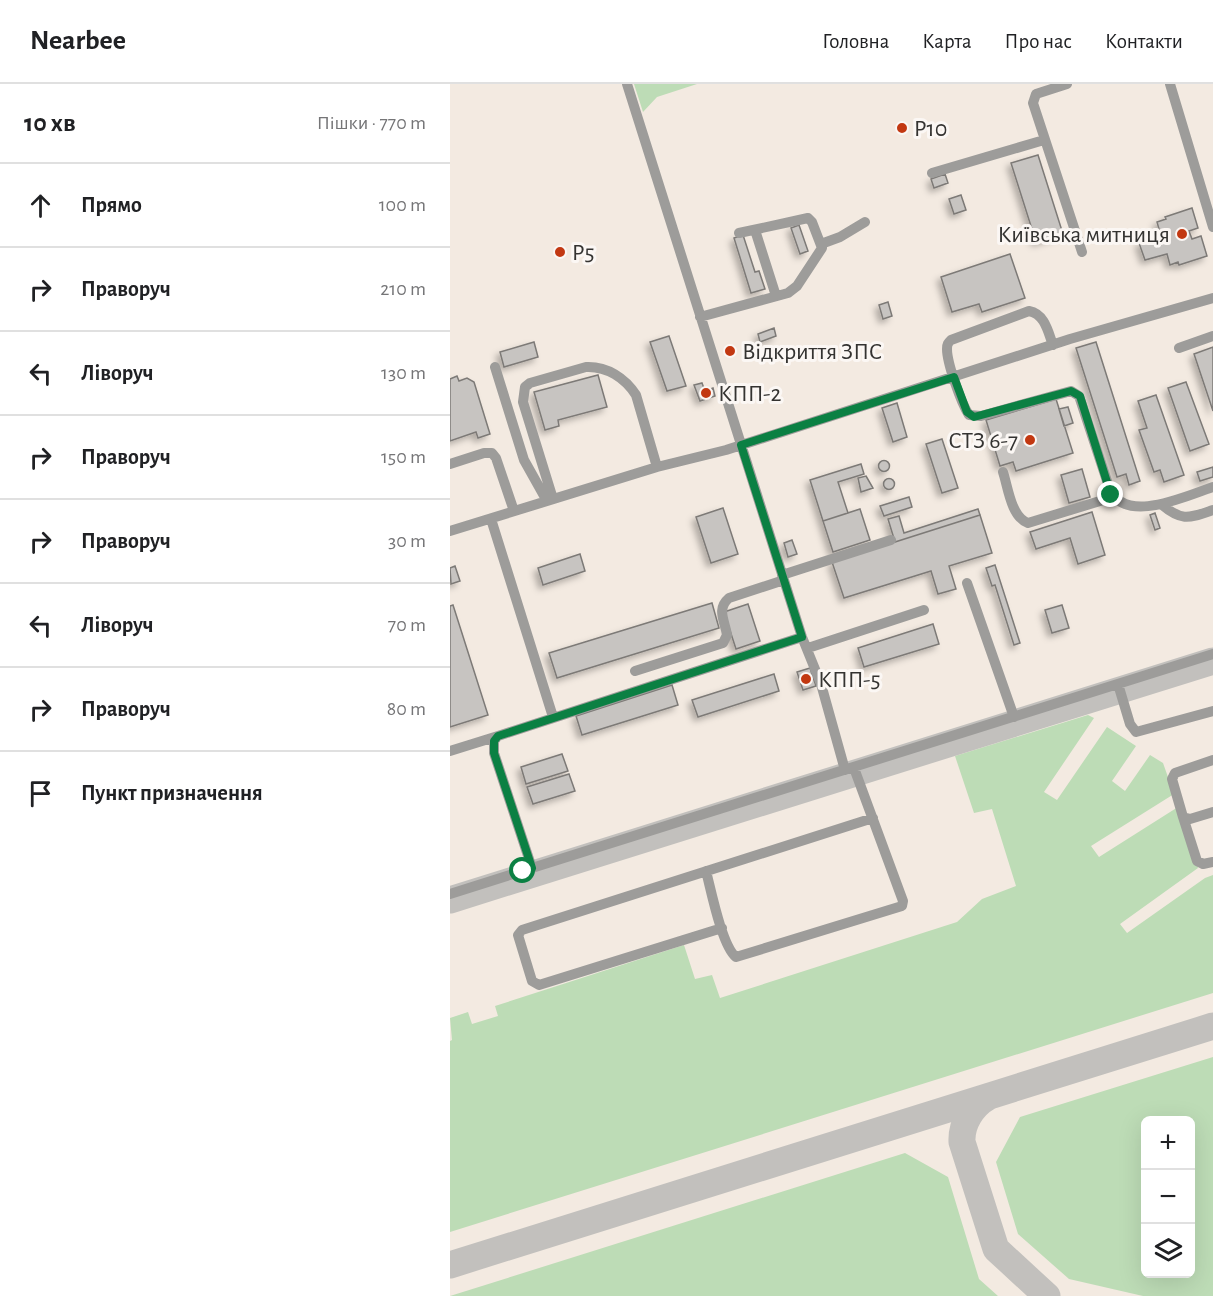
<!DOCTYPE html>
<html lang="uk">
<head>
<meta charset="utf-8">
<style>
	:root { --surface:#fff; --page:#f2f2f2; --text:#202124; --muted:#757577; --line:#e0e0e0 }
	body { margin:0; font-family:"Alegreya Sans",sans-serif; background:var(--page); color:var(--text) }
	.controls { position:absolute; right:18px; bottom:18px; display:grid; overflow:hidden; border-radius:9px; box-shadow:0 6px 24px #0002 }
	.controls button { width:54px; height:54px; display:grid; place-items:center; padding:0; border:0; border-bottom:2px solid var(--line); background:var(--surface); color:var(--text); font:30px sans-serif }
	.stop { position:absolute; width:18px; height:18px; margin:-14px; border:4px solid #0b8043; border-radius:50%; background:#fff }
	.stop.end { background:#0b8043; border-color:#fff; box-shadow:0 2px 6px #0008 }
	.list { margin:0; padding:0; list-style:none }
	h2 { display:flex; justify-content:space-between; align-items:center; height:78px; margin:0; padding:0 24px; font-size:26px }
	h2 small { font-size:20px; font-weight:400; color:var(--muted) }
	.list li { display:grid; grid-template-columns:39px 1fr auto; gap:18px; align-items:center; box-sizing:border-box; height:84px; padding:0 24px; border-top:2px solid var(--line) }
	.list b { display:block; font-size:22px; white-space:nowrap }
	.list em { font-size:20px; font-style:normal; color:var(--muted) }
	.icon { flex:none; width:33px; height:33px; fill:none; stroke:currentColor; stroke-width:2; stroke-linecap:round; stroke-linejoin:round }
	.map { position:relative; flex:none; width:763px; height:1212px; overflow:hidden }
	header { display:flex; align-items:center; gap:36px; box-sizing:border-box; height:84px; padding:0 30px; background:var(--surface); border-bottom:2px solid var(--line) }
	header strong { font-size:28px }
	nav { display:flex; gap:33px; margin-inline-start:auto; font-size:21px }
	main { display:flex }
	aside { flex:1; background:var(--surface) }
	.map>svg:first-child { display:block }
</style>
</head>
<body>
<header>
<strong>Nearbee</strong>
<nav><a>Головна</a><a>Карта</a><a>Про нас</a><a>Контакти</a></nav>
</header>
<main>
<aside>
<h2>10 хв<small>Пішки · 770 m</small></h2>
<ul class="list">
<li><svg class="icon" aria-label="ahead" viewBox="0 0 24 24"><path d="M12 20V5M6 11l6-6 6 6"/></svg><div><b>Прямо</b></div><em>100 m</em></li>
<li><svg class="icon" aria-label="right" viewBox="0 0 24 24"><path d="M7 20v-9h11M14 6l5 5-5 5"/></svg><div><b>Праворуч</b></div><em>210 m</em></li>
<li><svg class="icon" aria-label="left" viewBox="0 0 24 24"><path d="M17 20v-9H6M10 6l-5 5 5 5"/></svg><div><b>Ліворуч</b></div><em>130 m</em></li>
<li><svg class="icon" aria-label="right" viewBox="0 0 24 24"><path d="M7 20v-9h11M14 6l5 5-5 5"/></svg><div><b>Праворуч</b></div><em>150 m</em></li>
<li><svg class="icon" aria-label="right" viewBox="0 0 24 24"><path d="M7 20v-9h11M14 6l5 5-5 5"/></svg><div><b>Праворуч</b></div><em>30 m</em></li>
<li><svg class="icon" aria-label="left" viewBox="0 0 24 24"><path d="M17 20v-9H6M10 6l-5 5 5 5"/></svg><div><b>Ліворуч</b></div><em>70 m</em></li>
<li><svg class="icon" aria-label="right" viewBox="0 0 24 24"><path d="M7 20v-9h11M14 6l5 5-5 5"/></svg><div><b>Праворуч</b></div><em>80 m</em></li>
<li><svg class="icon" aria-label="arrive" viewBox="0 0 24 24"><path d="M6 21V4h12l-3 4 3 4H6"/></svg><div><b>Пункт призначення</b></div></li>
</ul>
</aside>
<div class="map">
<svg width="763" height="1212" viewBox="0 0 763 1212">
	<defs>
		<filter id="shadow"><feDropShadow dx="-4" dy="4" stdDeviation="3" flood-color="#0004"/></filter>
	</defs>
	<rect width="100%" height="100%" fill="#fbf7f4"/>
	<path fill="#f3eae1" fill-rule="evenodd" d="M0,0H763V1212H0ZM696,1036H740V1190H696Z"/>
	<path fill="#bddcb6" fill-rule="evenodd" d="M184,0H247L207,13L193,28Z
		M638,631L644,634L594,708L607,716L657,643L686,662L662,697L675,707L700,671L713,679L724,710L641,762L649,773L728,723L748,784L670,840L677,849L755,794L763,791V909L0,1148V957L2,956L0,934L18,928L22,940L48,932L45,922L234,861L245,895L262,891L270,914L507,838L532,815L566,802L542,725L524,729L505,672Z
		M763,973V1212H693L619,1195L568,1150L546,1078L570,1033ZM696,1036H740V1190H696Z
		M455,1069L498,1093L529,1195L548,1212H0Z"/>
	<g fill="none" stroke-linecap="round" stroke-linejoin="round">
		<path stroke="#c2c0bd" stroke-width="27" d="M0,816L763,577
			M538,1013C522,1022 511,1040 512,1058L546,1165L597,1212
			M0,1181L763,942"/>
	</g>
	<path fill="#c7c4c1" stroke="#7d7a77" stroke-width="1.5" filter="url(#shadow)" d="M588,71L613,150L586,158L561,79Z
		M495,90L498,99L484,104L481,95Z
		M511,111L516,126L504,130L499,115Z
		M742,124L748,144L739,147L742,155L751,152L757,172L729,181L728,178L720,181L717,170L695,176L689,159L711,152L707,138L716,135L715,133Z
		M349,141L358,167L350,170L341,144Z
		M293,151L305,188L309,187L315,205L301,209L284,154Z
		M560,170L575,214L532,228L529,220L502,228L491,193Z
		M438,218L442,232L433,235L429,221Z
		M324,244L326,252L310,258L308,250Z
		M219,252L236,302L217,307L200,258Z
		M84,258L88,273L54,283L50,268Z
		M646,258L690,397L679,401L676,390L667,393L626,264Z
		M763,263V327L744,270Z
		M148,291L157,323L108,336L109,342L95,346L84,308Z
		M7,292L9,297L17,294L24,298L40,350L28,354L26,348L0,357V295Z
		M736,298L759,360L740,367L718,304Z
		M252,299L255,307L263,304L265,312L250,317L244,301Z
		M706,311L734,391L714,398L710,386L704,388L689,346L697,344L688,317Z
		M606,315L623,369L566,387L563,378L550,382L536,336Z
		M447,319L457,353L443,358L432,324Z
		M618,323L623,339L614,342L609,325Z
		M492,355L508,404L492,409L476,360Z
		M428.5 382a5.5 5.5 0 1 1 11 0a5.5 5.5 0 1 1-11 0Z
		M411,380L414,390L388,398L398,429L373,437L360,396Z
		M763,383V393L750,397L747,388Z
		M632,385L640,413L619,419L611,391Z
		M416,392L423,404L411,408L408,394Z
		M433.5 400a5.5 5.5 0 1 1 11 0a5.5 5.5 0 1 1-11 0Z
		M459,413L462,423L434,432L430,422Z
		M273,424L288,470L261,479L246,433Z
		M410,425L420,456L383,468L373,437Z
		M528,425L530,431L445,458L438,435L449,432L454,449Z
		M642,428L655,471L628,480L620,454L586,465L580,448Z
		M705,429L710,444L705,446L700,431Z
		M530,431L542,469L499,482L506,505L488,510L481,487L394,514L382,478Z
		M342,456L347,470L338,473L334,459Z
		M130,470L135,487L93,501L88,484Z
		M545,481L570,559L564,561L545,501L542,502L536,484Z
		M5,482L10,497L1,500L0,484Z
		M262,519L269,544L107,594L99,569Z
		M298,520L310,557L286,565L274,528Z
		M3,521L38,631L0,643V522Z
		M612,521L619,544L602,549L595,526Z
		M483,540L489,560L414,583L408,564Z
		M360,584L366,602L353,606L347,588Z
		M324,590L329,607L248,633L242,616Z
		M222,601L228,621L132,651L126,632Z
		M112,670L118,687L76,700L71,683Z
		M119,690L125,707L83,720L77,703Z"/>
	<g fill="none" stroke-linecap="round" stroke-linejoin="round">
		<path stroke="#9d9c9a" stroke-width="10" d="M177,0L352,553L371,600L395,686
			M617,0L586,10L583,19L632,168
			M720,0L763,143
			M482,89L594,56
			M305,146L326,212
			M371,160L390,153L415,138
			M250,233L338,209L347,202L372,164L362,138L358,134L289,149
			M603,261C598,248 595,230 579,227L501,256C498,259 497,260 497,265C497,279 511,319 519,331L531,332L621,307L629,312L659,403C673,442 736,412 763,403
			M729,264L763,252
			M45,283L74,376L97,417
			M0,380L34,369H42L46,374L64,427
			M553,388C558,403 561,433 578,439L663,413
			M103,415L73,318L75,303L80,299L136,283C157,282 175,294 186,311L207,383
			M711,420C732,438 739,434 763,426
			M41,435L103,633
			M0,447L207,383L276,366L620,255L763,214
			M332,491L441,456
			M517,499L564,633
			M352,553L48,652L44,657V669L82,784L763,570
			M358,564L474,526
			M185,587L273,559L277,551C275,537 266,525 279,514L334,496
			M668,600L680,640L686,648L763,627
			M0,667L48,652
			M763,676L725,689L722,695L733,733L740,735L763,728
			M733,733L747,777L753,780L763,778
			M256,787C261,806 272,862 286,873L452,822L453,817L404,684
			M0,810L82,784
			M272,844L89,901L82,897L68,851L72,846L423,734"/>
	</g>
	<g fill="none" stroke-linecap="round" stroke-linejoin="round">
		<path stroke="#0b8043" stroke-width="8" d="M73,787L82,784L44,669V657L48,652L352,553L291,361L504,293L517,328L524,333L621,307L630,312L661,411"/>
	</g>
	<g fill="#c23811" stroke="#fbf7f4" stroke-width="2">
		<circle cx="452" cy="44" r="6"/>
		<circle cx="732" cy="150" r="6"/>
		<circle cx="110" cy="168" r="6"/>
		<circle cx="280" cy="267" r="6"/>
		<circle cx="256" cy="309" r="6"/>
		<circle cx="580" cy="356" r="6"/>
		<circle cx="356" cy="595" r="6"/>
	</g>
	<g text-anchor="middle" stroke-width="6" stroke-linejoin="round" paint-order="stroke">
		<g font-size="24" fill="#343331" stroke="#fbf7f4" text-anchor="start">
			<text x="464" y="52">P10</text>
			<text x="720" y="158" text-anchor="end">Київська митниця</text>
			<text x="122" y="176">P5</text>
			<text x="292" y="275">Відкриття ЗПС</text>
			<text x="268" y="317">КПП-2</text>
			<text x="568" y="364" text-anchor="end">СТЗ 6-7</text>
			<text x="368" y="603">КПП-5</text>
		</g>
	</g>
</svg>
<div class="controls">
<button>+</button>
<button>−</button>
<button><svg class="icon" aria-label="layers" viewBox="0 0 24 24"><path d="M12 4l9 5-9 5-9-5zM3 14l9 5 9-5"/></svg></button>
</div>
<div class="stop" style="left:73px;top:787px"></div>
<div class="stop end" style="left:661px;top:411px"></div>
</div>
</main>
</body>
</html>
